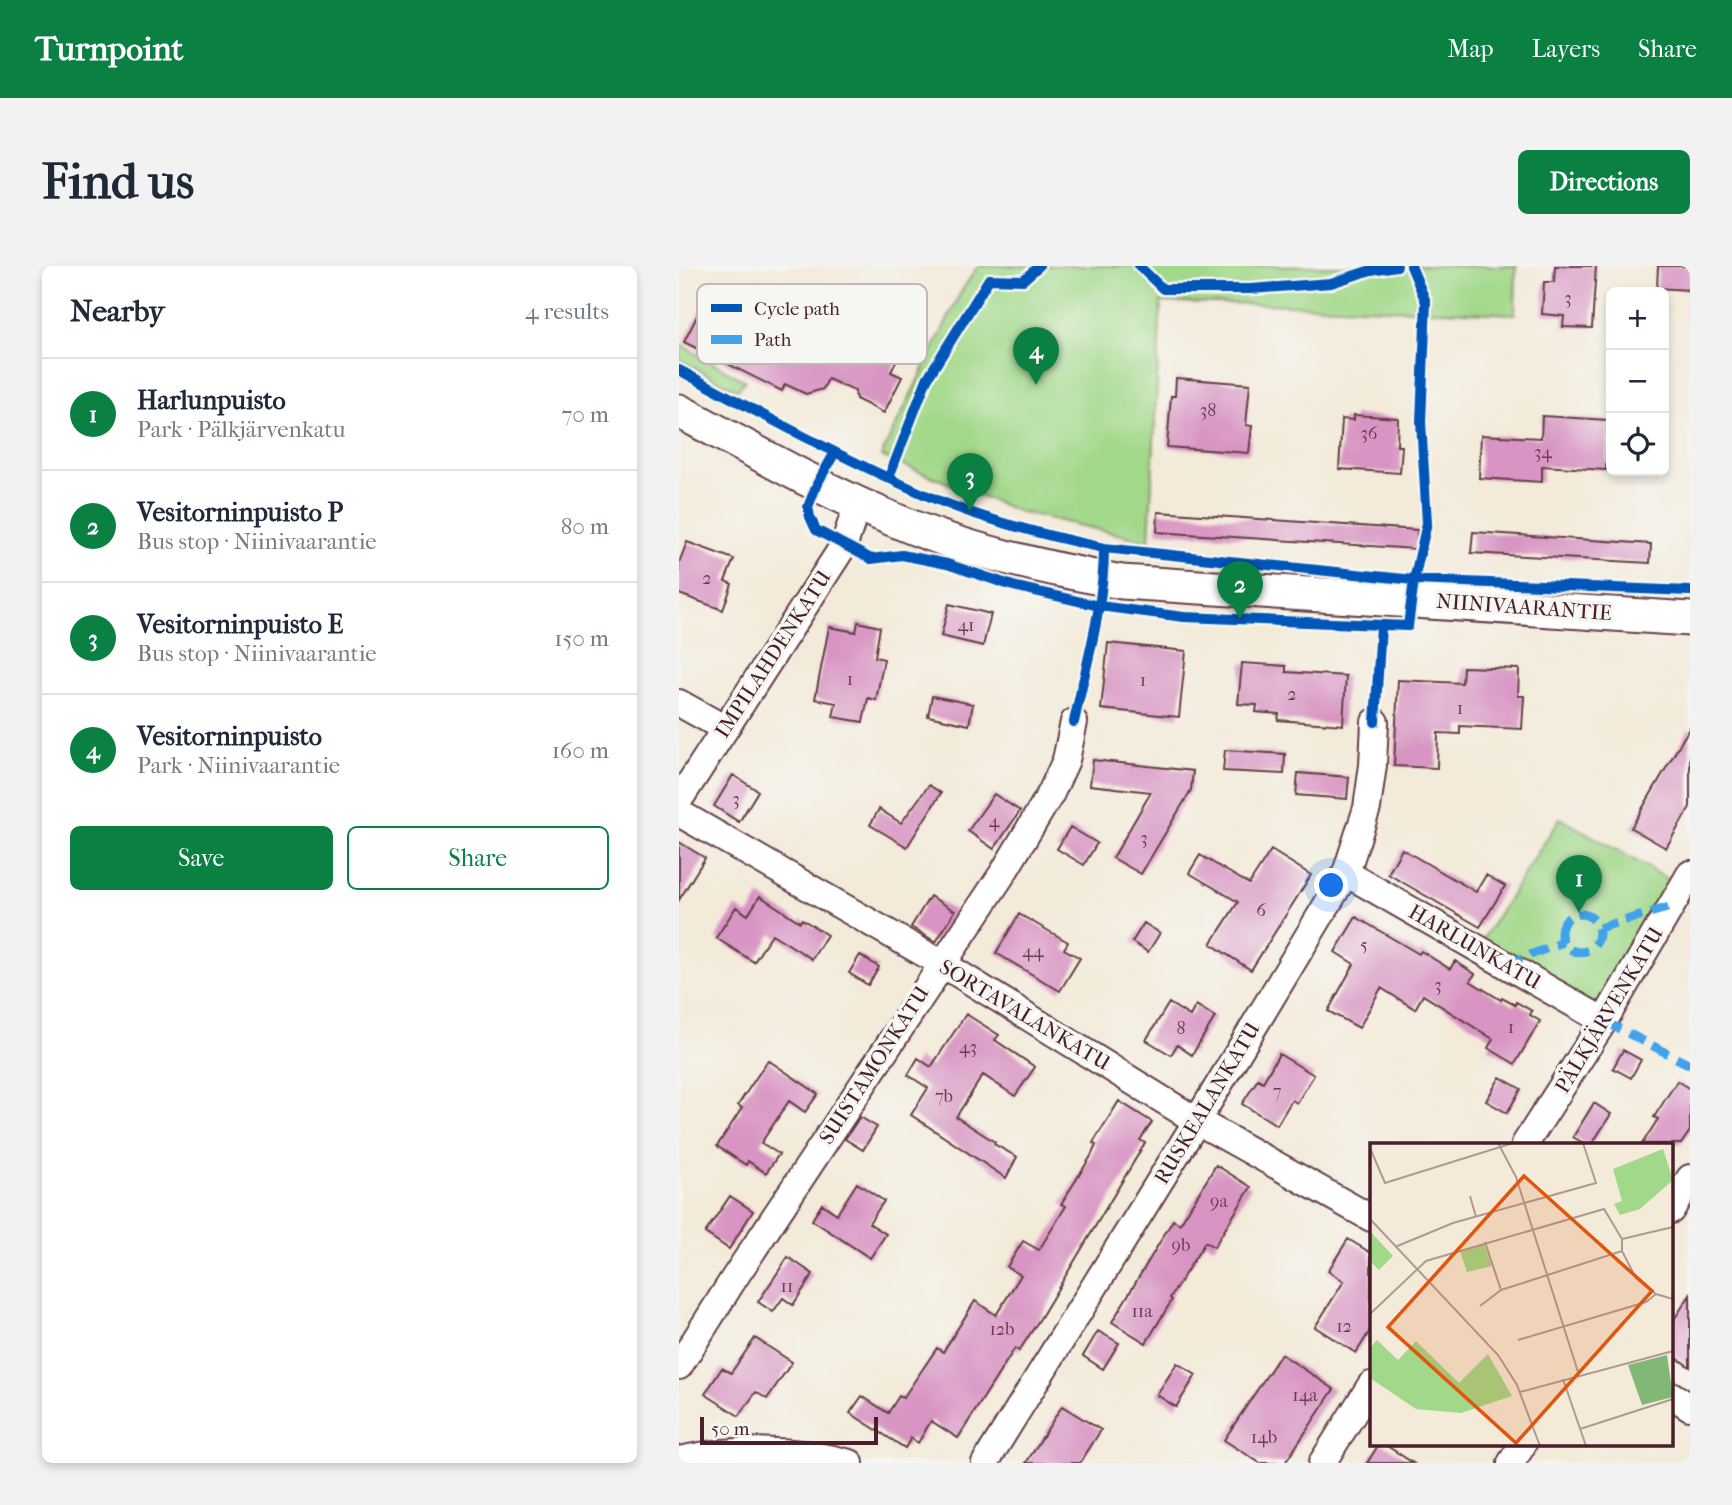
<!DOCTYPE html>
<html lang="en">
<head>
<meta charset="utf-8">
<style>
	:root { --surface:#fff; --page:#f2f2f3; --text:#1f2937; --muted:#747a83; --line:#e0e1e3; --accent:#0b8043 }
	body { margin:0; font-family:"IM FELL French Canon",serif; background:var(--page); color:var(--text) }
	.controls { position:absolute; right:21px; top:21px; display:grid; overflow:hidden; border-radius:10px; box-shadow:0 4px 10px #0003 }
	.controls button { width:63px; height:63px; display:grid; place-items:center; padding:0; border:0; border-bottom:2px solid var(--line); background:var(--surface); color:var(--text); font:35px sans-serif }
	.scale { position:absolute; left:21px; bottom:18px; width:178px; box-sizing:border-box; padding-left:7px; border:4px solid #4a1f2b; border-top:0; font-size:19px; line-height:24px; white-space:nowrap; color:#4a1f2b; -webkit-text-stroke:5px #f6f6f2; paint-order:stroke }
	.you { position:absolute; left:653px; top:620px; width:24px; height:24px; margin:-18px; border:5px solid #fff; border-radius:50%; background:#1a73e8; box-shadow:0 0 0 10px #1a73e833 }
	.badge { display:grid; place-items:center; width:46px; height:46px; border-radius:50%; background:var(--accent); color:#fff; font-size:23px; font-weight:700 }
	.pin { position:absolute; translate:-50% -58px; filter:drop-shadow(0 2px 4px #0008) }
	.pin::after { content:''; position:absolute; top:37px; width:24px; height:21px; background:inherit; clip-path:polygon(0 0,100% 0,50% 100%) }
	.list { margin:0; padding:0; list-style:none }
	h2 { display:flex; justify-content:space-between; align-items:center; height:91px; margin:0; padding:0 28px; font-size:30px }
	h2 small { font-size:23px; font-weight:400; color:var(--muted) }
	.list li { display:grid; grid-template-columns:46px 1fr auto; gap:21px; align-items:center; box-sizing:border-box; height:112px; padding:0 28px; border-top:2px solid var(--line) }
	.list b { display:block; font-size:26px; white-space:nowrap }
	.list p { margin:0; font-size:23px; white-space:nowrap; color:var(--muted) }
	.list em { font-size:23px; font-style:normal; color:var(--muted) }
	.actions { display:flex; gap:14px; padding:21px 28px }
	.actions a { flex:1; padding:16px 0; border:2px solid var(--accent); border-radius:10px; text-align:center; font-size:24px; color:var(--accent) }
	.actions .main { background:var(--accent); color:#fff }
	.icon { flex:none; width:38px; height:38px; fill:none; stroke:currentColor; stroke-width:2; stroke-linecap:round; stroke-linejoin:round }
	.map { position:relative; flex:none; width:1011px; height:1197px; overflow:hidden; border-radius:10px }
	header { display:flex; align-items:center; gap:42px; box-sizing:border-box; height:98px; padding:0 35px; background:var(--accent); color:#fff }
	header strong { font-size:33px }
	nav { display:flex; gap:38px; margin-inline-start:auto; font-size:24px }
	.intro { display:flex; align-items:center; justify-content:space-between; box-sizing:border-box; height:168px; padding:0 42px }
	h1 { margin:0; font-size:49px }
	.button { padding:18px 32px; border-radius:10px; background:var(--accent); color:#fff; font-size:24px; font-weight:700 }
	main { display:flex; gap:42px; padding:0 42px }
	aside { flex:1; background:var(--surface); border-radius:10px; box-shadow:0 4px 10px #0003 }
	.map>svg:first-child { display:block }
</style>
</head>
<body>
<header>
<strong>Turnpoint</strong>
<nav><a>Map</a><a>Layers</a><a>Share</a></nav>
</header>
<div class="intro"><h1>Find us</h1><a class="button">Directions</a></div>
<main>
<aside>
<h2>Nearby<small>4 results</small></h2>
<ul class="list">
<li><span class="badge">1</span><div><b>Harlunpuisto</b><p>Park · Pälkjärvenkatu</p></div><em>70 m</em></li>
<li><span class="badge">2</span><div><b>Vesitorninpuisto P</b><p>Bus stop · Niinivaarantie</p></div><em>80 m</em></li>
<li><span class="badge">3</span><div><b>Vesitorninpuisto E</b><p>Bus stop · Niinivaarantie</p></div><em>150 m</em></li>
<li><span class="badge">4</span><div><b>Vesitorninpuisto</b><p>Park · Niinivaarantie</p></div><em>160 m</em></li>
</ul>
<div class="actions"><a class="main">Save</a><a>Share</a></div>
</aside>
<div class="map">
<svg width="1011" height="1197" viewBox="0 0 1011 1197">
	<rect width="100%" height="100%" fill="#f6f6f2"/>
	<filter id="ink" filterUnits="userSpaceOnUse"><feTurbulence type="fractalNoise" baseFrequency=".0143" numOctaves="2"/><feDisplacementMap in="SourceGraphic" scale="14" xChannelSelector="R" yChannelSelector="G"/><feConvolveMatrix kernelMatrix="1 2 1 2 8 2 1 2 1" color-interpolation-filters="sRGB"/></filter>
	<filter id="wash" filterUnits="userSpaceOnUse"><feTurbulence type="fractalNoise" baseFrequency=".00686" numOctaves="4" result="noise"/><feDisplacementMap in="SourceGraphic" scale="28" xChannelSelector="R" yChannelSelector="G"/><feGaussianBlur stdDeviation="1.57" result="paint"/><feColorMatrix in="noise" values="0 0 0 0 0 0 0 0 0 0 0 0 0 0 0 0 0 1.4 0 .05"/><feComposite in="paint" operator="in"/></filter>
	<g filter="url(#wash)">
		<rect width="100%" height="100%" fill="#f3ead9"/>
		<path fill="#a2d889" stroke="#767c5a" stroke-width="2" d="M299,0H837L836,48L585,38L482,36L470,275L341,246L202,190L282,26Z
			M0,78L66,115L58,124L0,94Z
			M881,552L996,617L921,744L802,676Z"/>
		<g id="blocks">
			<path fill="#d894c2" d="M876,0H917L913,62L884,61L885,50L863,48L865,16H875Z
				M979,0H1011V24L978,22Z
				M27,32L145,91L154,71L161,74L164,70L178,77L182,67L222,85L212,106L223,111L205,147L177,133L176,125L149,113L144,123L127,128L106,118L103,125L5,76Z
				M497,112L571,118L567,159L573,160L570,187L488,181L492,130H496Z
				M675,149L719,152L718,180H723L721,207L660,203L663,153L675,154Z
				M863,150L929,154L927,204L863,200V216L800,212L802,169L862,172Z
				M479,246L738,264L737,283L478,266Z
				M794,266L972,278L971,297L792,287Z
				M8,276L55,293L46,315L53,318L44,344L0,328V297Z
				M270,338L312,348L304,380L262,370Z
				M179,356L201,361L196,391L205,393L197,434L189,432L184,456L154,451L157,437L136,433L150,361L177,366Z
				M429,377L507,385L500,451L422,443Z
				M563,397L607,400V406L667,410L664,459L599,454L600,448L577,446L578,439L559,438Z
				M784,401L840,403L839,430H845L843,463L781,460V468L759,467L758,502L715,500L719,414L783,417Z
				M253,430L294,438L290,459L249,450Z
				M1011,461V541L987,582L952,562Z
				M546,484L606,488L605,508L544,505Z
				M414,494L514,505L512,524L462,608L434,592L472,526L411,519Z
				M619,507L670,511L668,533L617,529Z
				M54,509L79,525L60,556L35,540Z
				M250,519L262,527L228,581L191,559L200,543L222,557Z
				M315,528L341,545L315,583L289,565Z
				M391,561L418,577L405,599L378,583Z
				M0,576L26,592L0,634Z
				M723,583L797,626L807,609L826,620L801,661L709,608Z
				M592,584L632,609L572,704L532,678L559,636L510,607L521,589L570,618Z
				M81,630L121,656L123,653L148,669L133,693L93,668L75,696L37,672L57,641L69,649Z
				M251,630L276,645L257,676L232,661Z
				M340,648L389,676L385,683L401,692L381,725L317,687Z
				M677,651L740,688L742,685L771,703L776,695L796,708L791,715L822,734L823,732L836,739L837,736L853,745L851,749L861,755L836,798L809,782L814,773L744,729L736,743L702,722L680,762L649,745L675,698L656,686Z
				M465,657L481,667L469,686L453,676Z
				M181,689L200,701L189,719L170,707Z
				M490,737L511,750L517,739L536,751L513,789L498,779L492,789L467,774Z
				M287,748L320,769L316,774L356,801L336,830L304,809L277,851L316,876L315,878L338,891L327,912L232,849L249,822L229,809L239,792L252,801Z
				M944,784L962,794L952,812L934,802Z
				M600,788L635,809L618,837L613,834L598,859L563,838L579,813L584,816Z
				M89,794L139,828L126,846L110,835L82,877L100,888L87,907L69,895L67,899L38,880L63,842L59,839Z
				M821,811L842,823L828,847L807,835Z
				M998,815L1011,823V865L1002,878H963L979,853L975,851Z
				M440,835L473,856L461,874L466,877L362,1051L340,1085L336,1082L279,1172L252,1155L239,1177L232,1172L226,1182L171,1147L183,1130L209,1147L220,1130L224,1132L258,1082L264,1086L296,1035L317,1049L342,1009L328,1001L344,975L360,984L387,940L382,938L412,890L417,879L414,877Z
				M915,837L932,848L913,878H906L894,871Z
				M181,851L198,861L184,884L166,873Z
				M537,899L572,921L535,981L526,976L491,1032L493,1034L467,1077L433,1056L494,954L501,958Z
				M178,917L205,935L190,957L207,968L191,992L133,954L143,938L158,948Z
				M51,930L74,945L50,983L26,967Z
				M669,973L692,987V1063L677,1087L636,1061L665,1015L649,1005Z
				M109,991L134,1008L114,1039L104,1032L94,1046L79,1036Z
				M1011,1029V1101L992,1088V1058Z
				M419,1065L440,1077L424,1103L404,1090Z
				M76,1072L113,1096L88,1133L77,1126L60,1150L26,1128L43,1102L52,1107Z
				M602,1088L655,1123L606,1197H581L545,1174Z
				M498,1097L517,1109L497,1141L478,1129Z
				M383,1140L422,1164L401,1197H347Z
				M700,1178H705L734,1197H688Z"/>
		</g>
	</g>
	<g filter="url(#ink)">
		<use href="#blocks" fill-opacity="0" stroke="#633d45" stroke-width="2"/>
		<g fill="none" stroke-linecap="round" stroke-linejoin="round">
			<defs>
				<path id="minor" d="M0,437L45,462
					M0,534L165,279L179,237
					M0,547L262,697L518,855L692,952
					M667,607L925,755
					M846,878L925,755L1011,608
					M992,944L1011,912
					M0,1100L54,1014L324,607L372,527L387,494L395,456
					M992,1129L1011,1141
					M0,1194C55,1182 116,1182 171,1197
					M306,1197L518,855L667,607L688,542L694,499L696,456
					M643,1197L692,1119
					M832,1197L844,1178"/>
				<path id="major" d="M0,145C72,183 143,224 218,255C288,285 369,303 443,316L1011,353"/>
			</defs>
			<use href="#minor" stroke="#633d45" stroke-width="30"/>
			<use href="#major" stroke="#633d45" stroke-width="37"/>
			<use href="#minor" stroke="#fff" stroke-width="26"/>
			<use href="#major" stroke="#fff" stroke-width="33"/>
			<path stroke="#40a2eb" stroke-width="9" stroke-dasharray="18 9" stroke-linecap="butt" d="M882 667a19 19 0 1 1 38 0a19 19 0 1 1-38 0Z
				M920,662L991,641
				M826,699L884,676
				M925,755L1011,799"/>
			<defs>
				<path id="cycleway" d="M460,0L484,23H572L652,17L692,4L718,0
					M0,104C80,147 159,190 242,227C300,253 363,269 425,282L735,314L1011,325
					M155,188L138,218L129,241L131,251L137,264L192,293L223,289L268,298L334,320L420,340L505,351L729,360L735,314L748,257L742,155L747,36L732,0
					M210,211L248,113L310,13L344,14L360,0
					M395,456C407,399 425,341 425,282
					M696,456L702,360"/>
			</defs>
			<use href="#cycleway" stroke="#f6f6f2" stroke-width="15"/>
			<use href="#cycleway" stroke="#0057b8" stroke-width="10"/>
		</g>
	</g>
	<g text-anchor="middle" stroke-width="7" stroke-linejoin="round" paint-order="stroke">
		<g font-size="18" fill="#6e3c51">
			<text x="889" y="38">3</text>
			<text x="529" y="150">38</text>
			<text x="690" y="173">36</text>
			<text x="864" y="192">34</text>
			<text x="28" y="318">2</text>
			<text x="287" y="365">41</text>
			<text x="171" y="419">1</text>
			<text x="464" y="420">1</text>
			<text x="613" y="434">2</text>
			<text x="781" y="448">1</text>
			<text x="57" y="539">3</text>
			<text x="315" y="561">4</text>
			<text x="465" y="578">3</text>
			<text x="582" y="650">6</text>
			<text x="685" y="685">5</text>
			<text x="354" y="691">44</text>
			<text x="759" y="725">3</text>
			<text x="832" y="767">1</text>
			<text x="502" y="768">8</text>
			<text x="289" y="787">43</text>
			<text x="598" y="831">7</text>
			<text x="265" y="836">7b</text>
			<text x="540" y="941">9a</text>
			<text x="502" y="985">9b</text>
			<text x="108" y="1026">11</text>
			<text x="463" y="1051">11a</text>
			<text x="665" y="1066">12</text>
			<text x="323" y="1069">12b</text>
			<text x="626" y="1135">14a</text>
			<text x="585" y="1177">14b</text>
		</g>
		<g font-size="21" fill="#4a1f2b" stroke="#f6f6f2">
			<text transform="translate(845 341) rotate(4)" y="7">NIINIVAARANTIE</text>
			<text transform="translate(94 388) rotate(-57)" y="7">IMPILAHDENKATU</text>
			<text transform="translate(796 681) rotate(30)" y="7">HARLUNKATU</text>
			<text transform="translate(930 744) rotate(-59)" y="7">PÄLKJÄRVENKATU</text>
			<text transform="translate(346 749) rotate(31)" y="7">SORTAVALANKATU</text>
			<text transform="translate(195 799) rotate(-57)" y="7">SUISTAMONKATU</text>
			<text transform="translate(528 837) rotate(-59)" y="7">RUSKEALANKATU</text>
		</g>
	</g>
	<g transform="translate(691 877)">
		<rect width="303" height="303" fill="#f3ead9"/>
		<path d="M293,6L303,37L270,66L250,72L244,61L252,58L243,26ZM0,88L23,113L9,127L0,118ZM114,101L122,123L97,129L90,108ZM7,197L28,217L46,198L89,240L118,211L142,253L91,270L46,266L0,235V205Z" fill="#a2d889"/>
		<path d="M297,212L303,254L272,262L258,222Z" fill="#81b875"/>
		<path fill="none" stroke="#af9993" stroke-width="2" d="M128,0L146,34L209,232M0,5L15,40L143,0M100,53L106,74M0,76L128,212L147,242L170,303M252,96L303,84M115,99L131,147M25,104L83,80L226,40L213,0M110,163L131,147L252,108M0,171L56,118L234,66L252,96V108L266,135L286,151L303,156M148,197L276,159L286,151M193,236L216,303M150,249L303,208M210,286L303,256"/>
		<path fill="#e0560e" fill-opacity="0.15" stroke="#e0560e" stroke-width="3.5" d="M154,33L282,148L146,300L18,184Z"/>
		<rect width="303" height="303" fill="none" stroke="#4a1f2b" stroke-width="3.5"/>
	</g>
	<rect x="18" y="18" width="230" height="80" rx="10" fill="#f6f6f2" stroke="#c2b6b6" stroke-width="2"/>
	<rect x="32" y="38" width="31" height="8" fill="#0057b8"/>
	<rect x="32" y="69" width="31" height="9" fill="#40a2eb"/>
	<g font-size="19" fill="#4a1f2b">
		<text x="75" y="49">Cycle path</text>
		<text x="75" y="80">Path</text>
	</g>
</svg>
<div class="controls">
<button>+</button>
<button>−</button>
<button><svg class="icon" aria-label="locate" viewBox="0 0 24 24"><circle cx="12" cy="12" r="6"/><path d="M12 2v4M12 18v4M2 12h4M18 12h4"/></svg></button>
</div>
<div class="scale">50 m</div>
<div class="you"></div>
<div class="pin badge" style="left:900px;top:647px">1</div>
<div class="pin badge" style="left:561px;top:353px">2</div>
<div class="pin badge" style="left:291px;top:245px">3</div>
<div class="pin badge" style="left:357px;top:119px">4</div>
</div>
</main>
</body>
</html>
